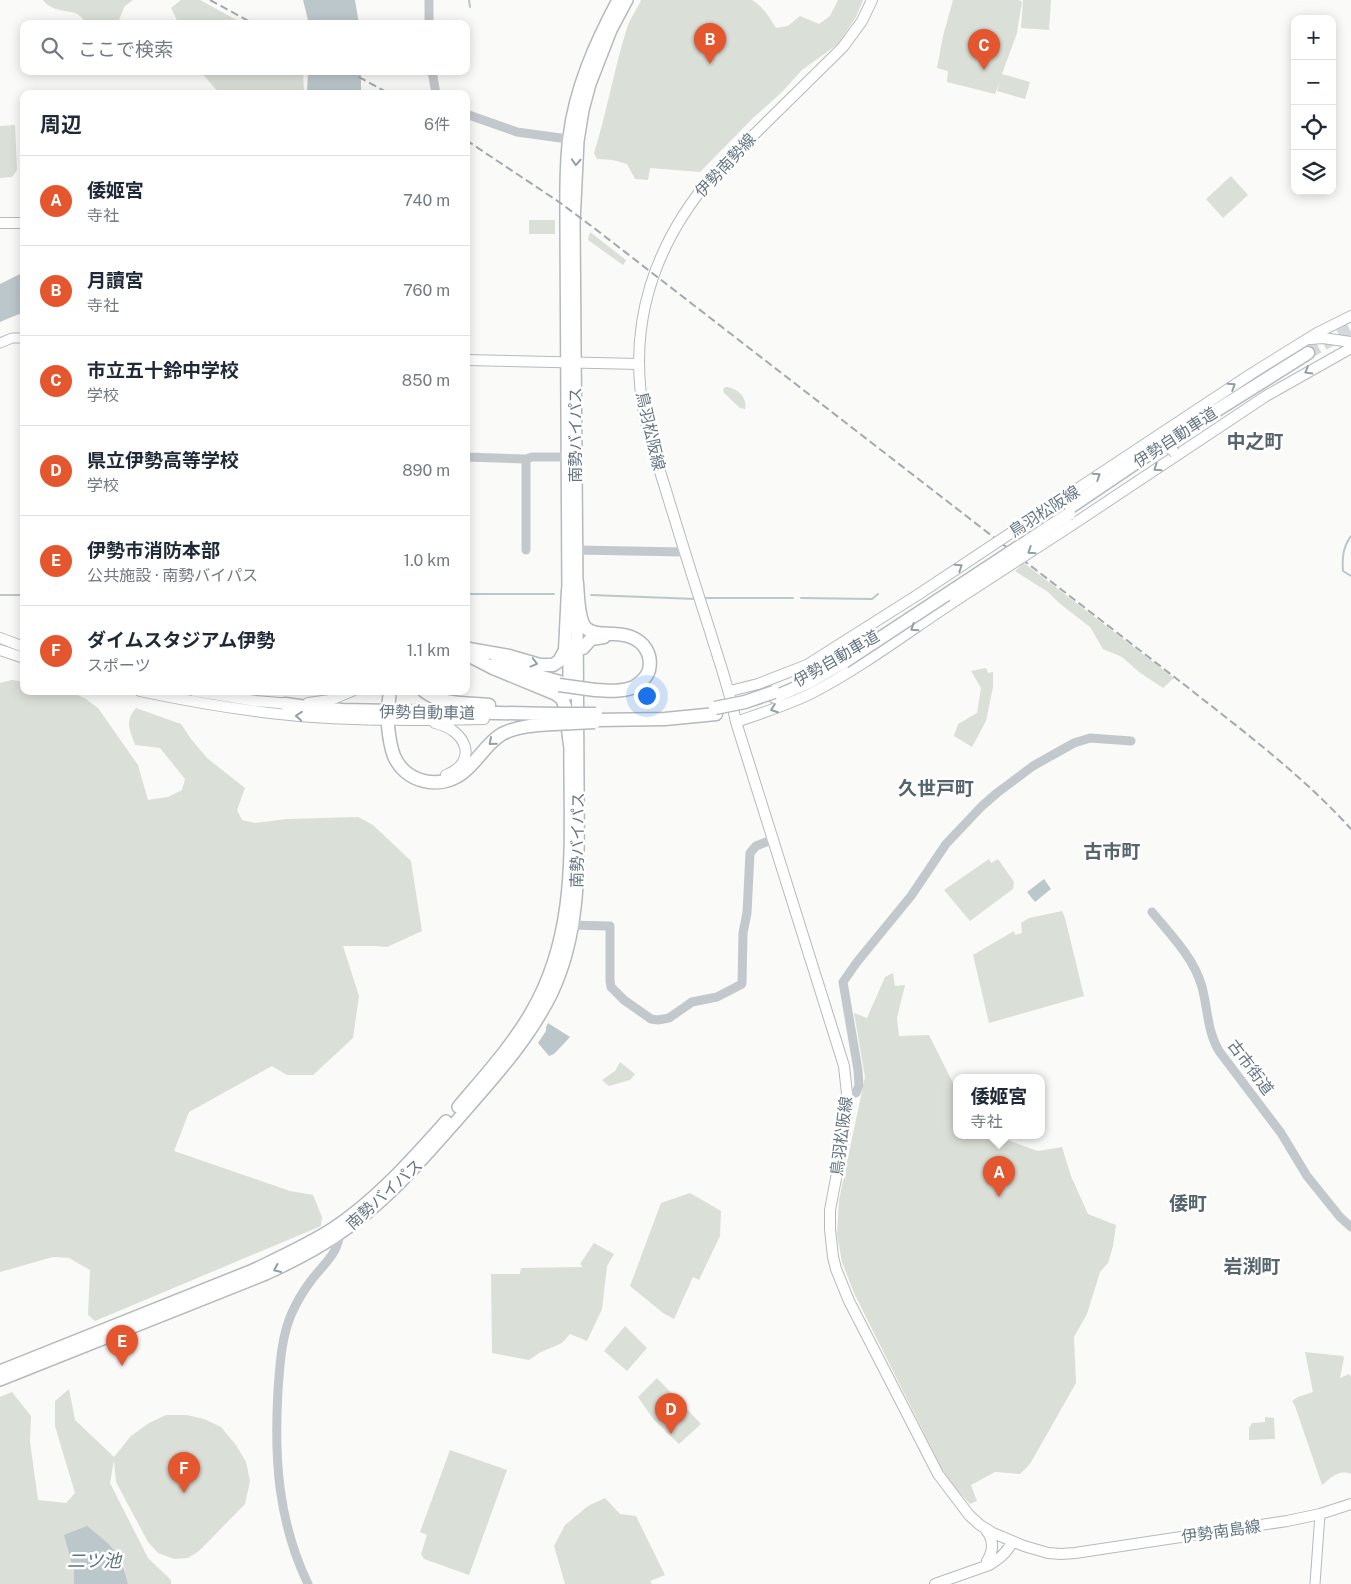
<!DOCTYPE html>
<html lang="ja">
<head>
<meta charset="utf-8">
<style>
	:root { --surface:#fff; --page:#f2f2f3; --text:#1f2937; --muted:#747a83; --line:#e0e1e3; --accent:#e4572e }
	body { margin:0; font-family:"Public Sans","Noto Sans JP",sans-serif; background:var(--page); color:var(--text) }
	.controls { position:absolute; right:15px; top:15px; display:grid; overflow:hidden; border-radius:10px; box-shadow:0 2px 12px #0003 }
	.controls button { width:45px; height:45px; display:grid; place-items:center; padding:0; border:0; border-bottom:1px solid var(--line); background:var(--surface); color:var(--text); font:25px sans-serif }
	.you { position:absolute; left:646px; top:695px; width:18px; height:18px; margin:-12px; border:4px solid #fff; border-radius:50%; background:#1a73e8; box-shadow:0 0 0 8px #1a73e833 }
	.badge { display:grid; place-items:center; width:32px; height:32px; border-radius:50%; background:var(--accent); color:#fff; font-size:16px; font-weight:700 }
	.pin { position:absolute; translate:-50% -41px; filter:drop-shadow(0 1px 2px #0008) }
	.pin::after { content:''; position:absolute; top:26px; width:18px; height:15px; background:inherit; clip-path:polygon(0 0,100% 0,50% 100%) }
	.popup { position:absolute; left:953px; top:1074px; width:92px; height:65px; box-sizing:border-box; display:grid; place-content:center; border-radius:10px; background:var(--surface); filter:drop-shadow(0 1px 4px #0005); font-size:16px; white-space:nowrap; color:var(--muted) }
	.popup b { font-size:19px; color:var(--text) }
	.popup::after { content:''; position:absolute; left:50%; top:100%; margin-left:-10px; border:10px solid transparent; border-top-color:var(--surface) }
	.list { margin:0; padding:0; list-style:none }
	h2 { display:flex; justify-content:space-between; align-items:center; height:65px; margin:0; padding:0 20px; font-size:21px }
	h2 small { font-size:16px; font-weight:400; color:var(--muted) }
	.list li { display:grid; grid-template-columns:32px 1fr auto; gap:15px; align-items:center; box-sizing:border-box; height:90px; padding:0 20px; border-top:1px solid var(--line) }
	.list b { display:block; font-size:19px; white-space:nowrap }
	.list p { margin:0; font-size:16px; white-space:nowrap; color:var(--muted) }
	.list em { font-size:16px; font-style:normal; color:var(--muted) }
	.icon { flex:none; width:28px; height:28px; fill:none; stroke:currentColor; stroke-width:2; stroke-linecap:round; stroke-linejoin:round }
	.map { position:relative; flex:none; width:1351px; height:1584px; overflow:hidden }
	.search { position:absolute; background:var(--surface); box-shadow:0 2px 12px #0003; left:20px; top:20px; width:450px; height:55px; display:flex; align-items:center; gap:12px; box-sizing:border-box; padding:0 18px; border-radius:10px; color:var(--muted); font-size:19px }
	.panel { position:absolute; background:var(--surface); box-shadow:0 2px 12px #0003; left:20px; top:90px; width:450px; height:605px; border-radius:10px }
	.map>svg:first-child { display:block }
</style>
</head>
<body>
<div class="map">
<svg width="1351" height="1584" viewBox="0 0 1351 1584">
	<rect width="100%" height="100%" fill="#fafaf8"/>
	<path fill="#dadfd7" d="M43,0H133L125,6L117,24H87C84,20 80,15 75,13C64,10 51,11 43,0Z
		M181,0H200L244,24H179L171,8Z
		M641,0H752C764,8 769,16 776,28L788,26L800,16L819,24L830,16L838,0H863L856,17L838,44L802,70L782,92L753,118L700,172L650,168L648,180L635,179L627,164L613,160L597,159L594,153C607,112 614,69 627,28C630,18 637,10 641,0Z
		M953,0H1019L1022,2L1017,33L1002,74L1030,82L1025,99L997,91L1000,81L995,94L947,82L948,71L937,68L943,36Z
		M1023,0H1051L1049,30L1021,28Z
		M200,71H303L304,94H220Z
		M15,125L17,170L12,177L0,178V126Z
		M1231,176L1248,195L1223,218L1206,199Z
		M529,220H555V234H529Z
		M590,232L626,260L623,265L588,240Z
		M725,387C736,387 748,397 745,409L740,408L724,393L723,390Z
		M1024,563L1174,678L1163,688L1139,672L1122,657L1103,649L1090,627L1059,603L1048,592L1015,571Z
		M986,668L988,673L993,672V687L986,721L972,747L954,736L958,724L977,713L981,688L971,671Z
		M12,680L24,682V691H70L86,699L98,708L138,765L148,800L168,797L182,790L185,779L160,748L135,745C130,730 124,722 136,708L181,724L191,739L207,758L245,788L237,810L242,820L255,823L287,819L358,817L373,825L411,861L422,931L387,947L376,946H343L359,996L353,1038L313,1075H287L272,1066L189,1112L174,1151L290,1191L313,1195L322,1217L321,1226L95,1321L88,1315L90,1270L69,1258L53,1257L0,1272V683Z
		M989,859L991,863L998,859L1014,882L1013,889L970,921L944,890Z
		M1062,911L1065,918L1084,996L989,1023L973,955L1014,931L1015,935L1022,933L1021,923L1029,918Z
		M893,973L895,986L905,985L897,1018L899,1036L929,1035L956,1089V1136H1003L1010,1141L1038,1151L1062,1147L1071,1176L1088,1214L1116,1225L1113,1246L1108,1263L1100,1272L1087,1314L1074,1337L1076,1383L1030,1464L1020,1474L995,1472L971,1485L977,1501L970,1504L957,1490L942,1469L854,1293L842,1262L837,1234L839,1200L865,1077L854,1013L867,1018L885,977Z
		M620,1062L635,1074L630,1080L609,1086L602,1080L615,1071Z
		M690,1193L721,1211L720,1236L699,1280L693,1277L674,1319L663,1313L630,1286L661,1203Z
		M594,1243L614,1254L607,1266L602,1309L587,1341L570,1334L562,1343L539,1353L529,1360L492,1353L491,1274H520L521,1268L583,1267L580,1264Z
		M625,1326L647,1348L627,1371L604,1351Z
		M1305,1352L1343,1356L1344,1358L1340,1378L1349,1374L1351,1377V1474C1338,1469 1331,1478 1322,1485L1295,1406L1292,1401L1298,1397L1313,1392Z
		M657,1378L701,1424L679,1444L654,1420L638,1397Z
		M69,1389L75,1420L114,1457L131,1436L149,1423L166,1415H187L204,1419L221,1427L236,1445L246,1462L250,1481L245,1504L199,1551L188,1558L174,1559L158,1553L148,1542L116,1482L114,1460L110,1483L148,1558L171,1580V1584H128L124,1566L70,1552L74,1571V1584H0V1397L12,1392L31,1416L30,1442L38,1500L66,1503L75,1493L55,1426V1401Z
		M1265,1417L1274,1418L1275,1439L1249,1440V1428L1252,1423L1265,1422Z
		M450,1450L507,1470L469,1575L424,1559L421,1554L427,1535L420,1532Z
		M605,1498L620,1514L636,1516L665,1575L650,1581L652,1584H565L554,1546L565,1525L588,1506Z"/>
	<path fill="#bbc7cb" d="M303,0H355L359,24H309Z
		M308,71H361V94H307Z
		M24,272V312L0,322V284Z
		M1044,879L1051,889L1035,902L1027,892Z
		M548,1023L570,1037L554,1054L549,1056L538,1043L546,1031V1027Z
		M87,1526C111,1545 122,1553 128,1584H74V1571L64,1535Z"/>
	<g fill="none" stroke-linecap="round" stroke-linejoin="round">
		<path stroke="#bbc7cb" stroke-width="2" d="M469,0L470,7
			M1351,536C1343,547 1342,557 1343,571L1351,576
			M466,594H554
			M0,595H24
			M591,595L696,599
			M703,598H793
			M801,598L872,599L878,594"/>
		<path stroke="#d5d9db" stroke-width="12" stroke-dasharray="12 6" stroke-linecap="butt" d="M1308,353L1351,329"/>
		<defs>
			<path id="secondary" d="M0,343L12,338H24
				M1315,1584L1320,1514"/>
			<path id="primary" d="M872,0L862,21L843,47L715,173C655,242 627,323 644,414C650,441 659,468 667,494C681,540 695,585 710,631C719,661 730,691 736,722L844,1066L848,1103L844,1136L830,1210V1229L833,1257L836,1269L849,1301L938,1474L969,1515L980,1525L993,1533L1024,1546L1048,1553L1061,1554L1075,1553L1287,1521L1320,1514L1351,1504
				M0,223H24
				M1310,339L1323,338L1351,342
				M466,360L639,364
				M1056,503L1251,374L1317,333L1351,316
				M1072,525L1266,396L1351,348
				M0,638L24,647
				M0,650L24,658
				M140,691C197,703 255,713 313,717C370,721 427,720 484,719
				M194,691L256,701L291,704
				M730,691L758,684L807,665L919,594
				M308,703L330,700L352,691
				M736,722C762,713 788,705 812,693C862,667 908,632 955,601
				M435,723C467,730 479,762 446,775
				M986,1530C994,1540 994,1550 987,1561
				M935,1584L989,1565C999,1559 1007,1553 1012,1542"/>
			<path id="trunk" d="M577,591L574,223L578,141L583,110L590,84L611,30L627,0
				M568,599L566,221C566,193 565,165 569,137C575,88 595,43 618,0
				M569,642V694
				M458,1107C483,1077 510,1048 530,1014C580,930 569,838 570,745
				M0,1371L253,1270C280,1257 307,1245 332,1229C376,1200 411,1160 446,1121
				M0,1380L266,1274C290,1263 314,1251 336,1236C381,1207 417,1166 452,1126C488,1084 527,1044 552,993C583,927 578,856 578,785C578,727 577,668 577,610"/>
			<path id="motorway" d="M1066,510L1171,439L1308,353
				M577,583C578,595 578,620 586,628C597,640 625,626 643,645C649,652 651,661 649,670C647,678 640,683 634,687C622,692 608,691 595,690
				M583,648L591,639L604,637
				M469,649L509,656L540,665H553L559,661L565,650L568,590
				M466,654L493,668L556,694L562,699L565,706L570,745
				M497,659L528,673L560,682
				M424,691C442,705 468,703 489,705
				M775,697L809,682L844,662
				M285,704L314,708L343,710L555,714
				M388,708L390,691
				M596,720L665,719L716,714
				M388,726C389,736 390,746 394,756C405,782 438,790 461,774C477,763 485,744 502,734C518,726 537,725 554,724"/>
		</defs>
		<use href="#secondary" stroke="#b3babf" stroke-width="11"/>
		<use href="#primary" stroke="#b5babe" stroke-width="12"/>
		<use href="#trunk" stroke="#b4b9bd" stroke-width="14"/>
		<use href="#motorway" stroke="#b4b9bd" stroke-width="15"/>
		<path stroke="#c3c8cc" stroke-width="9" d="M429,24V0
			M432,71L436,94
			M466,114L517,132L575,140
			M466,457L526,459L532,457H567
			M526,550V459
			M576,550L684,552
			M1152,912C1171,935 1194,958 1202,987C1208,1009 1207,1031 1219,1051L1281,1133L1307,1176L1340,1217L1351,1227
			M567,925L610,926V981L611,987L624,1000L651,1019L658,1020L669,1018L692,1002L717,997L742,984L743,933L747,913L750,853L756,846L774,839
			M856,1093L859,1085L858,1070L843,982L857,962L911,896L946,844L982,806L997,793L1033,766L1074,743L1090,738L1131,741
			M308,1584C278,1521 274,1459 278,1390C280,1365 281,1339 291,1315C296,1303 302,1293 310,1282C320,1268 336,1256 339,1238L335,1231"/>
		<use href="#secondary" stroke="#fff" stroke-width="9"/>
		<use href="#primary" stroke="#fff" stroke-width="10"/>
		<use href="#trunk" stroke="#fff" stroke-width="11"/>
		<use href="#motorway" stroke="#fff" stroke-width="12"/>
		<path stroke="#a2aab0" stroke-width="2" stroke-dasharray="8 4" stroke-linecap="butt" d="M210,0L254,24
			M348,71L390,94
			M466,140L559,202L594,228L1186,686C1243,731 1302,775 1351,829"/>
		<defs>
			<path id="primary-bridge" d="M1160,438L1175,453
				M919,594L1056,503
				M955,601L1072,525"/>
			<path id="motorway-bridge" d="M844,662L1069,514
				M559,685L595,690
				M715,708L745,702L774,692
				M555,714H596
				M554,724L595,722"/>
		</defs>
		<use href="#primary-bridge" stroke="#b5babe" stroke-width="12" stroke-linecap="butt"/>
		<use href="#motorway-bridge" stroke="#b4b9bd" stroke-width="15" stroke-linecap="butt"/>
		<use href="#primary-bridge" stroke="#fff" stroke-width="10"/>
		<use href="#motorway-bridge" stroke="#fff" stroke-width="12"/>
	</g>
	<defs><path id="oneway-chevron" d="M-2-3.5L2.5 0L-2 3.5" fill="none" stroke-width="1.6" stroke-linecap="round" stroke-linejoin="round" transform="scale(1.25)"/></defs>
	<g stroke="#939fa8">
		<use href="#oneway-chevron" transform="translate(576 162) rotate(93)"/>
		<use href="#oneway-chevron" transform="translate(1308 371) rotate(150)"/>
		<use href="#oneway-chevron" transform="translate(1232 386) rotate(-33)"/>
		<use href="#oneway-chevron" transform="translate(1157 468) rotate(146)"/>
		<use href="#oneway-chevron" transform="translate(1097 476) rotate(-33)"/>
		<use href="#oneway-chevron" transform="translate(1031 551) rotate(147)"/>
		<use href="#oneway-chevron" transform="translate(959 567) rotate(-34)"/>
		<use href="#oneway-chevron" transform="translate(914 628) rotate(147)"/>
		<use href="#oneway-chevron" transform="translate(534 663) rotate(15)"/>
		<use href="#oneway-chevron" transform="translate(774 709) rotate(160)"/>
		<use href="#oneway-chevron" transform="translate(299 716) rotate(-175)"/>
		<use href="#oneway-chevron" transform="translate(492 742) rotate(139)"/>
		<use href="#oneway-chevron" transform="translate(277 1269) rotate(155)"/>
	</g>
	<g text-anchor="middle" stroke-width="5" stroke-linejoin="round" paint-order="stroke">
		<g font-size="16" fill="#657683" stroke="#fff">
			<text transform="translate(725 165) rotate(-47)" y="6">伊勢南勢線</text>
			<text transform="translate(651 431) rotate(77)" y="6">鳥羽松阪線</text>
			<text transform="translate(575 435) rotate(-90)" y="6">南勢バイパス</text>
			<text transform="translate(1175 437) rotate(-33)" y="6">伊勢自動車道</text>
			<text transform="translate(1044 511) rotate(-33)" y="6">鳥羽松阪線</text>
			<text transform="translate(836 658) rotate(-30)" y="6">伊勢自動車道</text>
			<text transform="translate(427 712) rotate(1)" y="6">伊勢自動車道</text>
			<text transform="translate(577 840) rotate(-89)" y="6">南勢バイパス</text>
			<text transform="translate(1251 1067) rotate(53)" y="6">古市街道</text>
			<text transform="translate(841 1136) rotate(-83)" y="6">鳥羽松阪線</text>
			<text transform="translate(384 1194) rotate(-42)" y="6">南勢バイパス</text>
			<text transform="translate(1221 1531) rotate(-8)" y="6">伊勢南島線</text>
		</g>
		<g font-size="18" font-style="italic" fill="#60757c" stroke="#fff">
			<text x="94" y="1567">二ツ池</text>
		</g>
		<g font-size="19" font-weight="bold" fill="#57646e" stroke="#fff">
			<text x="1255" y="448">中之町</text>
			<text x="936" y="795">久世戸町</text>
			<text x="1112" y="858">古市町</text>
			<text x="1188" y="1210">倭町</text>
			<text x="1252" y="1273">岩渕町</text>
		</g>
	</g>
</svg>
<div class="controls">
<button>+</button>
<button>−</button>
<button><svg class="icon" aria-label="locate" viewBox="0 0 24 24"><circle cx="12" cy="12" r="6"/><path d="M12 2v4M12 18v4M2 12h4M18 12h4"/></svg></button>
<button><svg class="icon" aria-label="layers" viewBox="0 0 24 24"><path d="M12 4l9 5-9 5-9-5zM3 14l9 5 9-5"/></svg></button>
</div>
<div class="you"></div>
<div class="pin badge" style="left:999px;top:1197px">A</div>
<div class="popup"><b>倭姬宮</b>寺社</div>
<div class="pin badge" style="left:710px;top:64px">B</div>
<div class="pin badge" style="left:984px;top:70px">C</div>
<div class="pin badge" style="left:671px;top:1434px">D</div>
<div class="pin badge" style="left:122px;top:1366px">E</div>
<div class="pin badge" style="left:184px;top:1493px">F</div>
<div class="search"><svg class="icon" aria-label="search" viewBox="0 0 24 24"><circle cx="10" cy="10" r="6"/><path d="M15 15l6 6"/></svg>ここで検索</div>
<section class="panel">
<h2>周辺<small>6件</small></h2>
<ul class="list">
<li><span class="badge">A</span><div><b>倭姬宮</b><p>寺社</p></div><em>740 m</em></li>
<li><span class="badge">B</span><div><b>月讀宮</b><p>寺社</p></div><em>760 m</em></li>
<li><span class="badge">C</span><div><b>市立五十鈴中学校</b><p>学校</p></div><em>850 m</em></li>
<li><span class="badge">D</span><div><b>県立伊勢高等学校</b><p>学校</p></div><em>890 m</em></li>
<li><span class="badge">E</span><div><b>伊勢市消防本部</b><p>公共施設 · 南勢バイパス</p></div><em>1.0 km</em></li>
<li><span class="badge">F</span><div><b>ダイムスタジアム伊勢</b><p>スポーツ</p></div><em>1.1 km</em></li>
</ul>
</section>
</div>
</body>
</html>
